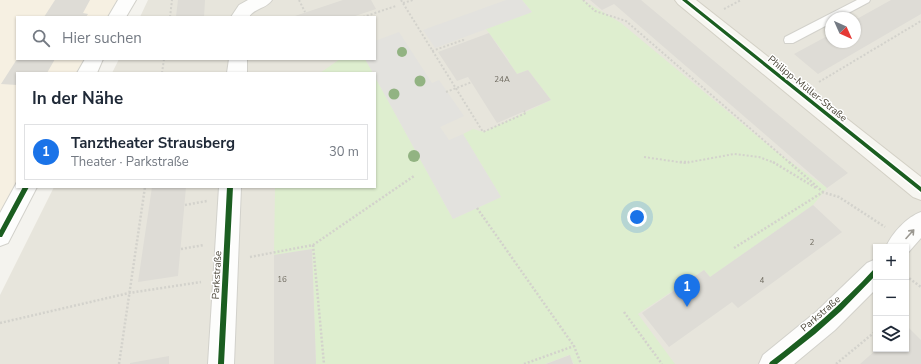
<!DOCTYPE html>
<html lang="de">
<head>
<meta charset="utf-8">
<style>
	:root { --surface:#fff; --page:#f6f6f7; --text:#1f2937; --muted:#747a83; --line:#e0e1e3; --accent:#1a73e8 }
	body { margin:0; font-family:"Nunito Sans",sans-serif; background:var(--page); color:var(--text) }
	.controls { position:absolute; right:12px; bottom:12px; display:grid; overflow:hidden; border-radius:0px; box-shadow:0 1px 3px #0004 }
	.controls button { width:36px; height:36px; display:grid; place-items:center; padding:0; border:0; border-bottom:1px solid var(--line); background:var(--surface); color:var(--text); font:20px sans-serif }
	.compass { position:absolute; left:825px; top:12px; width:36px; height:36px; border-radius:50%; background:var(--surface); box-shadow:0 1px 3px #0004; rotate:135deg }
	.you { position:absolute; left:637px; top:217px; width:14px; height:14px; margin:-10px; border:3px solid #fff; border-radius:50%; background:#1a73e8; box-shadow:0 0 0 6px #1a73e833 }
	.badge { display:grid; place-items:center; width:26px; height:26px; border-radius:50%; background:var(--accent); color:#fff; font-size:13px; font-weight:700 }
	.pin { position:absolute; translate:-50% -33px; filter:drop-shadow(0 1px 2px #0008) }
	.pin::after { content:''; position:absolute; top:21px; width:14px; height:12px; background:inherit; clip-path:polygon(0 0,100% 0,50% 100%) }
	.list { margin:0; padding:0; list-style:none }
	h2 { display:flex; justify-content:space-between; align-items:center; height:52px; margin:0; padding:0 16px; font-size:17px }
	h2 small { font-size:13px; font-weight:400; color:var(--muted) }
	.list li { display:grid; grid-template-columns:26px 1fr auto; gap:12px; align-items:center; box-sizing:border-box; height:56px; margin:0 8px 8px; padding:0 8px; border:1px solid var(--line); border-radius:0px }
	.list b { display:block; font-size:15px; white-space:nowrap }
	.list p { margin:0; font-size:13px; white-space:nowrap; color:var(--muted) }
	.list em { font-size:13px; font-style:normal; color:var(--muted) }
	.icon { flex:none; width:22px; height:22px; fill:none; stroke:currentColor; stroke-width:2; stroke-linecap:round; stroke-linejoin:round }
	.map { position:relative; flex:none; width:921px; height:364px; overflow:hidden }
	.search { position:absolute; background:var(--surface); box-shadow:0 1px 3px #0004; left:16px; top:16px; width:360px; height:44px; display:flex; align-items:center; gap:10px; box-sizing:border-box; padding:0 14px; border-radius:0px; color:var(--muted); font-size:15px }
	.panel { position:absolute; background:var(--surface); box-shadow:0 1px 3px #0004; left:16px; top:72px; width:360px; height:116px; border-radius:0px }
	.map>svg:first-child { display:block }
</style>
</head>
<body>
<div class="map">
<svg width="921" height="364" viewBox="0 0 921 364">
	<rect width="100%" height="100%" fill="#f4f3ee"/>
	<path fill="#e7e5dc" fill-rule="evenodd" d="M148,0H921V364H0V295L54,187H375V73H112L119,59H375V17H140ZM831,18H855V42H831ZM876,247H906V349H876Z"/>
	<path fill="#f6f0e2" d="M0,0H117L108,17H17V59H85L77,73H17V183L0,215Z"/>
	<path fill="#deeecf" d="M522,0H583L621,23L774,150L827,188L813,205L710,277L704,270L638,314L675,364H574L569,355L545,364H316L312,249L274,255L275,187H375V77L453,219L501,197L463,134L473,129L484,132L551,100L528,70L517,74L508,61L509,60L486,29L532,12Z
		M340,59H365L373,73H320Z"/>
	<path fill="#e3e2de" d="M506,0H522L532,12L435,48L423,30Z
		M399,32L432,83L439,80L464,116L440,127L449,140L463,134L501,197L453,219L375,77V73H373L365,59H375V41Z"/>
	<path fill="#dedcd6" d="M55,0H90L83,13L88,14L86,17H44Z
		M178,0H205L204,17H176Z
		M343,0H371L376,9L352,17H292Z
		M590,0H641L848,173L827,188L614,4L602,10Z
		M891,0H921V14L818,74L794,54L831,34V42H855V20Z
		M489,33L517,74L528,70L551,100L497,123L468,77L457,81L438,52Z
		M17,59H55L47,73H17V85L1,84Z
		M152,187H186L178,276L138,282Z
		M813,205L842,232L738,308L732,302L669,347L642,313L704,270L710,277Z
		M312,249L316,364H274V255Z
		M906,325L921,340V364H860L877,349H906Z
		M570,355L573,364H546Z
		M169,356V364H130V363Z"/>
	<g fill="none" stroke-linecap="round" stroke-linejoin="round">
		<defs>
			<path id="service" d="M857,0H870L869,2L839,18H831V23L793,43H785L784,40L785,37Z"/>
			<path id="minor" d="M248,0H272C266,9 254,8 249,17H231L239,5Z
				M229,59H247V73H227Z
				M219,187H241L234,364H208Z
				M921,212V238L906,255V247H886C892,233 907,217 921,212Z
				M876,259V289L835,330L794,364H759L763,355L817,311L867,263Z"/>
			<path id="tertiary" d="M118,0H136L126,17H108Z
				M85,59H103L97,73H77Z
				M17,182V187H37L8,243L0,246V213Z"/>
			<path id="secondary" d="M675,0H696L921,177V200L913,197L678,4Z"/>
		</defs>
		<use href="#service" stroke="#d2d1cb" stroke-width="2"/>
		<use href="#minor" stroke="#d2d1cb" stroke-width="2"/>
		<use href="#tertiary" stroke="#d2d1cb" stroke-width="2"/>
		<use href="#secondary" stroke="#d3d0c5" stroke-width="2"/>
		<path stroke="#d3d2cc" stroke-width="2" stroke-dasharray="2 2" stroke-linecap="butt" d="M299,0L305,12
			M401,0L483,132L526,113L524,111
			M583,0L595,11L626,21L790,163
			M403,3L413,0
			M724,9L741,0
			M170,17L172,0
			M363,17L396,6
			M432,51L463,40L465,42
			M162,73L164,59
			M819,82L921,21
			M446,92L472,82
			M644,157L685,163L734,154L759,157L775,163"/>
		<path stroke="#d3d2cc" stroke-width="2.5" stroke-dasharray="2 2" stroke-linecap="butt" d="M680,162H689
			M773,162L816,188
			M789,162L823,192
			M822,192L839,197L885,227
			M185,205L207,201
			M477,208L574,346L581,364
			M313,245L324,364
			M734,248L823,192
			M181,249L204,245
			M250,257L313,245L414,176
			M906,276L921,287
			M624,312L662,364
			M0,323L129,293L201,282
			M119,364L145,187
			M524,364L574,346
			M836,364L876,331"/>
		<use href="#service" fill="#fdfdfc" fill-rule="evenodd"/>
		<use href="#minor" fill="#fdfdfc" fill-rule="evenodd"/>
		<use href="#tertiary" fill="#fdfdfc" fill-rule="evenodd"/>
		<use href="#secondary" fill="#f7f6f1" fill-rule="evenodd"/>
		<defs>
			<path id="cycleway" d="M682,0H687L921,187V192Z
				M23,187H29L2,237H0V230Z
				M227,187H233L224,364H218Z
				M876,268V275L841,311L815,334L777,364H769L770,362C807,334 842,304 874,269Z"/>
		</defs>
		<use href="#cycleway" stroke="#fff" stroke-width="3"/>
		<use href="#cycleway" fill="#1b5e20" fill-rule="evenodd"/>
	</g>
	<g fill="#92b382">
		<circle cx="402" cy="52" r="5"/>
		<circle cx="420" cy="81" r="5.5"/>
		<circle cx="394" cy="94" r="5.5"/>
		<circle cx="414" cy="156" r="6"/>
	</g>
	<defs><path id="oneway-shaft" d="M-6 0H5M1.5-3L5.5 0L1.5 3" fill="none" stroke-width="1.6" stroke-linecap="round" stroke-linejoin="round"/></defs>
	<use stroke="#9b9891" href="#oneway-shaft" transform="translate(910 234) rotate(-48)"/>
	<g text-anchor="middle" stroke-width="3" stroke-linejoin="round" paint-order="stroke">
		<g font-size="8" fill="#706c61">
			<text x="502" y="82">24A</text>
			<text x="812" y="245">2</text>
			<text x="282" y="282">16</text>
			<text x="762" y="283">4</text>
		</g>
		<g font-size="10" fill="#4b4639" stroke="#fff">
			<text transform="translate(808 88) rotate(39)" y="4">Philipp-Müller-Straße</text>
			<text transform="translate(216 275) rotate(-87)" y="4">Parkstraße</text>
			<text transform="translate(820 313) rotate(-41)" y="4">Parkstraße</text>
		</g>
	</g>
</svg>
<div class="controls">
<button>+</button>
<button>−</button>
<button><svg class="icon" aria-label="layers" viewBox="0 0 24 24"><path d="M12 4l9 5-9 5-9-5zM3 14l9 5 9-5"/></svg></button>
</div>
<svg class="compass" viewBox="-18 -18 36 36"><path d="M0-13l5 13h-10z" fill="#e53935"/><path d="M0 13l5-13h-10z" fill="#747a83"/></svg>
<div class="you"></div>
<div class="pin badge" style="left:687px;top:307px">1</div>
<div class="search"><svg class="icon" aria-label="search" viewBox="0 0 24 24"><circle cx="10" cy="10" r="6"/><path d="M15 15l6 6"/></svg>Hier suchen</div>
<section class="panel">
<h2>In der Nähe<small></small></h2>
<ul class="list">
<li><span class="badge">1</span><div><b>Tanztheater Strausberg</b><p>Theater · Parkstraße</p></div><em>30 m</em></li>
</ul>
</section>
</div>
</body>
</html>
